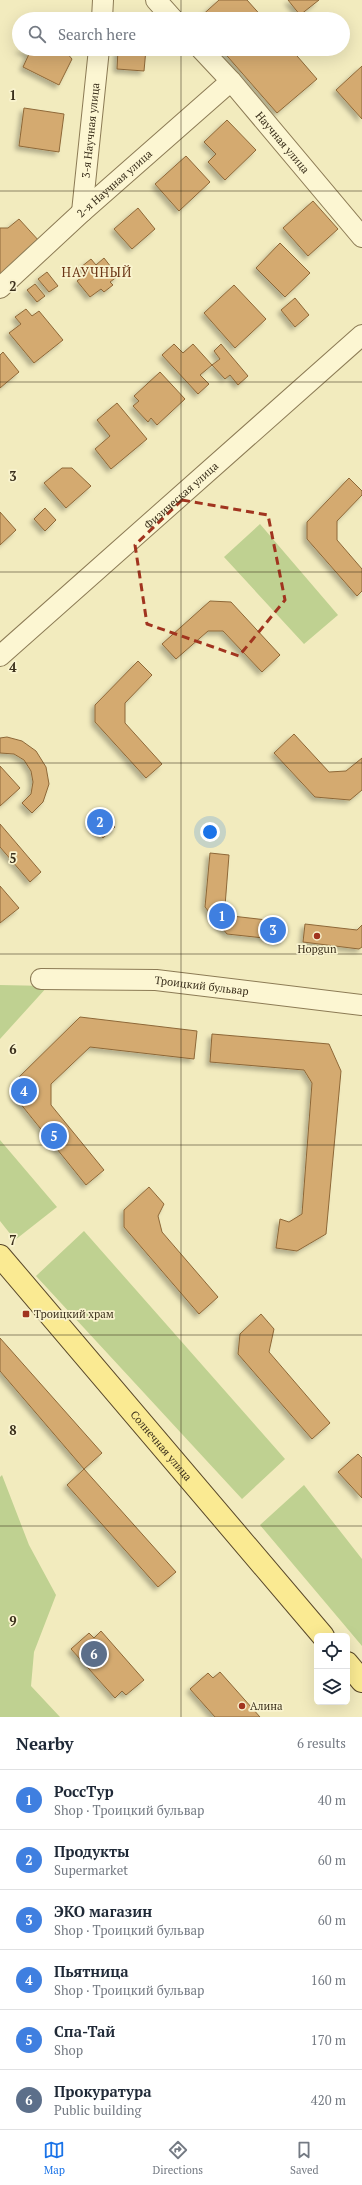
<!DOCTYPE html>
<html lang="en">
<head>
<meta charset="utf-8">
<style>
	:root { --surface:#fff; --page:#f2f2f3; --text:#1f2937; --muted:#747a83; --line:#e0e1e3; --accent:#1a73e8 }
	body { margin:0; font-family:"PT Serif",serif; background:var(--page); color:var(--text) }
	.controls { position:absolute; right:12px; bottom:12px; display:grid; overflow:hidden; border-radius:6px; box-shadow:0 4px 16px #0002 }
	.controls button { width:36px; height:36px; display:grid; place-items:center; padding:0; border:0; border-bottom:1px solid var(--line); background:var(--surface); color:var(--text); font:20px sans-serif }
	.you { position:absolute; left:210px; top:832px; width:14px; height:14px; margin:-10px; border:3px solid #fff; border-radius:50%; background:#1a73e8; box-shadow:0 0 0 6px #1a73e833 }
	.badge { display:grid; place-items:center; width:26px; height:26px; border-radius:50%; background:var(--accent); color:#fff; font-size:13px; font-weight:700 }
	.pin { position:absolute; translate:-50% -50%; border:2px solid #fff; box-shadow:0 1px 4px #0006 }
	.list { margin:0; padding:0; list-style:none }
	h2 { display:flex; justify-content:space-between; align-items:center; height:52px; margin:0; padding:0 16px; font-size:17px }
	h2 small { font-size:13px; font-weight:400; color:var(--muted) }
	.list li { display:grid; grid-template-columns:26px 1fr auto; gap:12px; align-items:center; box-sizing:border-box; height:60px; padding:0 16px; border-top:1px solid var(--line) }
	.list b { display:block; font-size:15px; white-space:nowrap }
	.list p { margin:0; font-size:13px; white-space:nowrap; color:var(--muted) }
	.list em { font-size:13px; font-style:normal; color:var(--muted) }
	.icon { flex:none; width:22px; height:22px; fill:none; stroke:currentColor; stroke-width:2; stroke-linecap:round; stroke-linejoin:round }
	.map { position:relative; flex:none; width:362px; height:1717px; overflow:hidden }
	.search { position:absolute; background:var(--surface); box-shadow:0 4px 16px #0002; left:12px; right:12px; top:12px; height:44px; display:flex; align-items:center; gap:10px; box-sizing:border-box; padding:0 14px; border-radius:22px; color:var(--muted); font-size:15px }
	.sheet { height:412px; background:var(--surface) }
	nav { display:flex; justify-content:space-around; align-items:center; box-sizing:border-box; height:56px; border-top:1px solid var(--line); background:var(--surface); font-size:11px; color:var(--muted) }
	nav a { display:grid; justify-items:center; gap:2px }
	nav .on { color:var(--accent) }
	.map>svg:first-child { display:block }
</style>
</head>
<body>
<div class="map">
<svg width="362" height="1717" viewBox="0 0 362 1717">
	<defs>
		<filter id="shadow"><feDropShadow dx="-3.5" dy="3.5" stdDeviation="2" flood-color="#0004"/></filter>
	</defs>
	<rect width="100%" height="100%" fill="#f2ebbe"/>
	<path fill="#bfd191" d="M260,524L338,615L304,644L224,557Z
		M0,985L48,986L0,1039Z
		M0,1140L57,1207L15,1240L0,1221Z
		M84,1231L285,1459L242,1499L36,1276Z
		M2,1475L29,1545L56,1595L34,1652L31,1686L60,1717H0V1477Z
		M304,1485L362,1559V1646L260,1525Z"/>
	<path fill="#d4aa70" stroke="#8e6838" filter="url(#shadow)" d="M219,0H247L264,19H198Z
		M288,0H319L300,15Z
		M19,49H68L66,52L72,59L59,85L23,67L29,54Z
		M118,49H146L144,71L117,69Z
		M221,49H291L317,79L277,113Z
		M362,66V119L336,90Z
		M24,108L64,114L59,152L19,146Z
		M227,120L256,150L225,180L208,162L216,154L204,142Z
		M186,156L210,182L179,211L155,184Z
		M313,201L338,229L308,256L283,228Z
		M138,208L155,229L132,249L114,229Z
		M19,219L40,242L2,276L0,274V228H8Z
		M280,243L310,273L285,297L256,268Z
		M104,258L118,276L110,282L113,285L104,292L101,289L90,297L77,281L86,274L81,267L91,259L96,265Z
		M47,272L58,286L49,292L38,279Z
		M35,284L45,296L37,302L27,290Z
		M234,285L266,319L235,348L204,313Z
		M295,298L309,315L295,327L281,310Z
		M26,309L32,316L39,311L63,340L34,363L9,333L21,324L15,317Z
		M174,344L183,353L193,344L212,365L200,375L209,384L198,394L162,355Z
		M221,344L248,376L238,385L230,375L225,379L212,365L220,359L214,351Z
		M3,352L19,372L0,388V355Z
		M160,372L185,399L157,425L151,418L148,422L133,406L139,401L134,396Z
		M117,403L147,439L111,469L95,449L110,436L97,420Z
		M62,468H72L91,486L66,508L44,483Z
		M349,478L362,491V495L337,521V540L362,569V591L357,596L307,539V522Z
		M45,508L56,520L45,531L34,519Z
		M0,512L16,530L0,545Z
		M210,601L231,602L280,655L262,672L223,631H208L176,659L162,644Z
		M138,661L152,675L125,703V723L162,764L146,778L95,722V705Z
		M294,734L329,772L346,771L362,758V790L350,800L315,797L274,753Z
		M7,737L22,741L36,751L46,767L49,784L43,802L32,813L22,803L31,794L33,782L31,771L24,760L14,754L0,753V738Z
		M0,766L20,788L0,806Z
		M101,812L115,827L103,838L90,822Z
		M0,824L41,872L30,882L0,847Z
		M210,853L229,855L225,906L232,916L284,922L282,940L227,934L205,907Z
		M0,886L19,908L0,923Z
		M305,924L357,930L362,925V947L359,949L303,942Z
		M80,1017L197,1031L194,1059L90,1047L51,1084V1105L104,1170L86,1185L15,1097V1081Z
		M212,1034L329,1044L341,1071L326,1234L297,1251L276,1248L280,1219L289,1222L302,1214L312,1083L304,1070L210,1062Z
		M149,1187L164,1204L158,1216L162,1232L218,1297L199,1314L124,1227V1210Z
		M261,1314L274,1329L269,1352L330,1423L312,1439L238,1354L240,1334Z
		M0,1338L102,1453L84,1469L0,1371Z
		M358,1454L362,1458V1498L338,1472Z
		M84,1469L176,1572L158,1587L67,1485Z
		M101,1631L144,1680L126,1695L122,1691L115,1698L71,1649L89,1633L94,1638Z
		M220,1672L260,1717H215L190,1689L208,1673L213,1678Z"/>
	<g fill="none" stroke-linecap="round" stroke-linejoin="round">
		<defs>
			<g id="minor">
				<path d="M156,0L173,19"/>
				<path d="M102,19L103,0"/>
				<path id="s1" d="M201,49L231,81L362,237"/>
				<path id="s2" d="M82,212L99,49"/>
				<path id="s3" d="M0,288L82,212L231,81"/>
				<path id="s4" d="M0,656L362,335"/>
				<path id="s5" d="M41,979L156,980L362,1005"/>
			</g>
			<g id="major">
				<path id="s6" d="M0,1256L323,1636"/>
				<path d="M347,1663L362,1681"/>
			</g>
		</defs>
		<use href="#minor" stroke="#8c7b55" stroke-width="22"/>
		<use href="#major" stroke="#59482a" stroke-width="24"/>
		<use href="#minor" stroke="#fcf6d2" stroke-width="20"/>
		<use href="#major" stroke="#faea92" stroke-width="22"/>
	</g>
	<path fill="none" stroke="#a1341f" stroke-width="3" stroke-dasharray="8 5" stroke-linejoin="round" d="M182,500L268,515L285,600L239,656L147,624L135,545Z"/>
	<path fill="none" stroke="#3a2f1b" stroke-width="1" stroke-opacity="0.55" d="M181,0V19M181,49V1717M0,191H362M0,382H362M0,572H362M0,763H362M0,954H362M0,1145H362M0,1335H362M0,1526H362"/>
	<g fill="#a1341f" stroke="#f9f3ce" stroke-width="1.5">
		<circle cx="317" cy="936" r="4"/>
		<rect x="22" y="1310" width="8" height="8" rx="2"/>
		<circle cx="242" cy="1706" r="4"/>
	</g>
	<g text-anchor="middle" stroke-width="3.5" stroke-linejoin="round" paint-order="stroke">
		<g font-size="11" fill="#3a2f1b" stroke="#f9f3ce">
			<text dy="4" stroke="none"><textPath href="#s2" startOffset="82">3-я Научная улица</textPath></text>
			<text dy="4" stroke="none"><textPath href="#s1" startOffset="124">Научная улица</textPath></text>
			<text dy="4" stroke="none"><textPath href="#s3" startOffset="155">2-я Научная улица</textPath></text>
			<text dy="4" stroke="none"><textPath href="#s4" startOffset="242">Физическая улица</textPath></text>
			<text dy="4" stroke="none"><textPath href="#s5" startOffset="161">Троицкий бульвар</textPath></text>
			<text dy="4" stroke="none"><textPath href="#s6" startOffset="249">Солнечная улица</textPath></text>
		</g>
		<g font-size="11" fill="#3a2f1b" stroke="#f9f3ce" text-anchor="start">
			<text x="317" y="953" text-anchor="middle">Hopgun</text>
			<text x="34" y="1318">Троицкий храм</text>
			<text x="250" y="1710">Алина</text>
		</g>
		<g font-size="13" letter-spacing="1" fill="#6b3616" stroke="#f9f3ce">
			<text x="97" y="277">НАУЧНЫЙ</text>
		</g>
	</g>
	<g font-size="13" text-anchor="middle" font-weight="bold" fill="#3a2f1b" stroke="#f9f3ce" stroke-width="3.5" stroke-linejoin="round" paint-order="stroke">
		<text x="13" y="100">1</text>
		<text x="13" y="291">2</text>
		<text x="13" y="481">3</text>
		<text x="13" y="672">4</text>
		<text x="13" y="863">5</text>
		<text x="13" y="1054">6</text>
		<text x="13" y="1245">7</text>
		<text x="13" y="1435">8</text>
		<text x="13" y="1626">9</text>
	</g>
</svg>
<div class="controls">
<button><svg class="icon" aria-label="locate" viewBox="0 0 24 24"><circle cx="12" cy="12" r="6"/><path d="M12 2v4M12 18v4M2 12h4M18 12h4"/></svg></button>
<button><svg class="icon" aria-label="layers" viewBox="0 0 24 24"><path d="M12 4l9 5-9 5-9-5zM3 14l9 5 9-5"/></svg></button>
</div>
<div class="you"></div>
<div class="pin badge" style="left:222px;top:916px;background:#3f7fe0">1</div>
<div class="pin badge" style="left:100px;top:822px;background:#3f7fe0">2</div>
<div class="pin badge" style="left:273px;top:930px;background:#3f7fe0">3</div>
<div class="pin badge" style="left:24px;top:1091px;background:#3f7fe0">4</div>
<div class="pin badge" style="left:54px;top:1136px;background:#3f7fe0">5</div>
<div class="pin badge" style="left:94px;top:1654px;background:#5c6f8a">6</div>
<div class="search"><svg class="icon" aria-label="search" viewBox="0 0 24 24"><circle cx="10" cy="10" r="6"/><path d="M15 15l6 6"/></svg>Search here</div>
</div>
<section class="sheet">
<h2>Nearby<small>6 results</small></h2>
<ul class="list">
<li><span class="badge" style="background:#3f7fe0">1</span><div><b>РоссТур</b><p>Shop · Троицкий бульвар</p></div><em>40 m</em></li>
<li><span class="badge" style="background:#3f7fe0">2</span><div><b>Продукты</b><p>Supermarket</p></div><em>60 m</em></li>
<li><span class="badge" style="background:#3f7fe0">3</span><div><b>ЭКО магазин</b><p>Shop · Троицкий бульвар</p></div><em>60 m</em></li>
<li><span class="badge" style="background:#3f7fe0">4</span><div><b>Пьятница</b><p>Shop · Троицкий бульвар</p></div><em>160 m</em></li>
<li><span class="badge" style="background:#3f7fe0">5</span><div><b>Спа-Тай</b><p>Shop</p></div><em>170 m</em></li>
<li><span class="badge" style="background:#5c6f8a">6</span><div><b>Прокуратура</b><p>Public building</p></div><em>420 m</em></li>
</ul>
</section>
<nav>
<a class="on"><svg class="icon" aria-label="map" viewBox="0 0 24 24"><path d="M3 6l6-2 6 2 6-2v14l-6 2-6-2-6 2zM9 4v14M15 6v14"/></svg>Map</a>
<a><svg class="icon" aria-label="directions" viewBox="0 0 24 24"><path d="M12 3l9 9-9 9-9-9zM9 14v-3h6M13 9l2 2-2 2"/></svg>Directions</a>
<a><svg class="icon" aria-label="saved" viewBox="0 0 24 24"><path d="M7 4h10v16l-5-4-5 4z"/></svg>Saved</a>
</nav>
</body>
</html>
